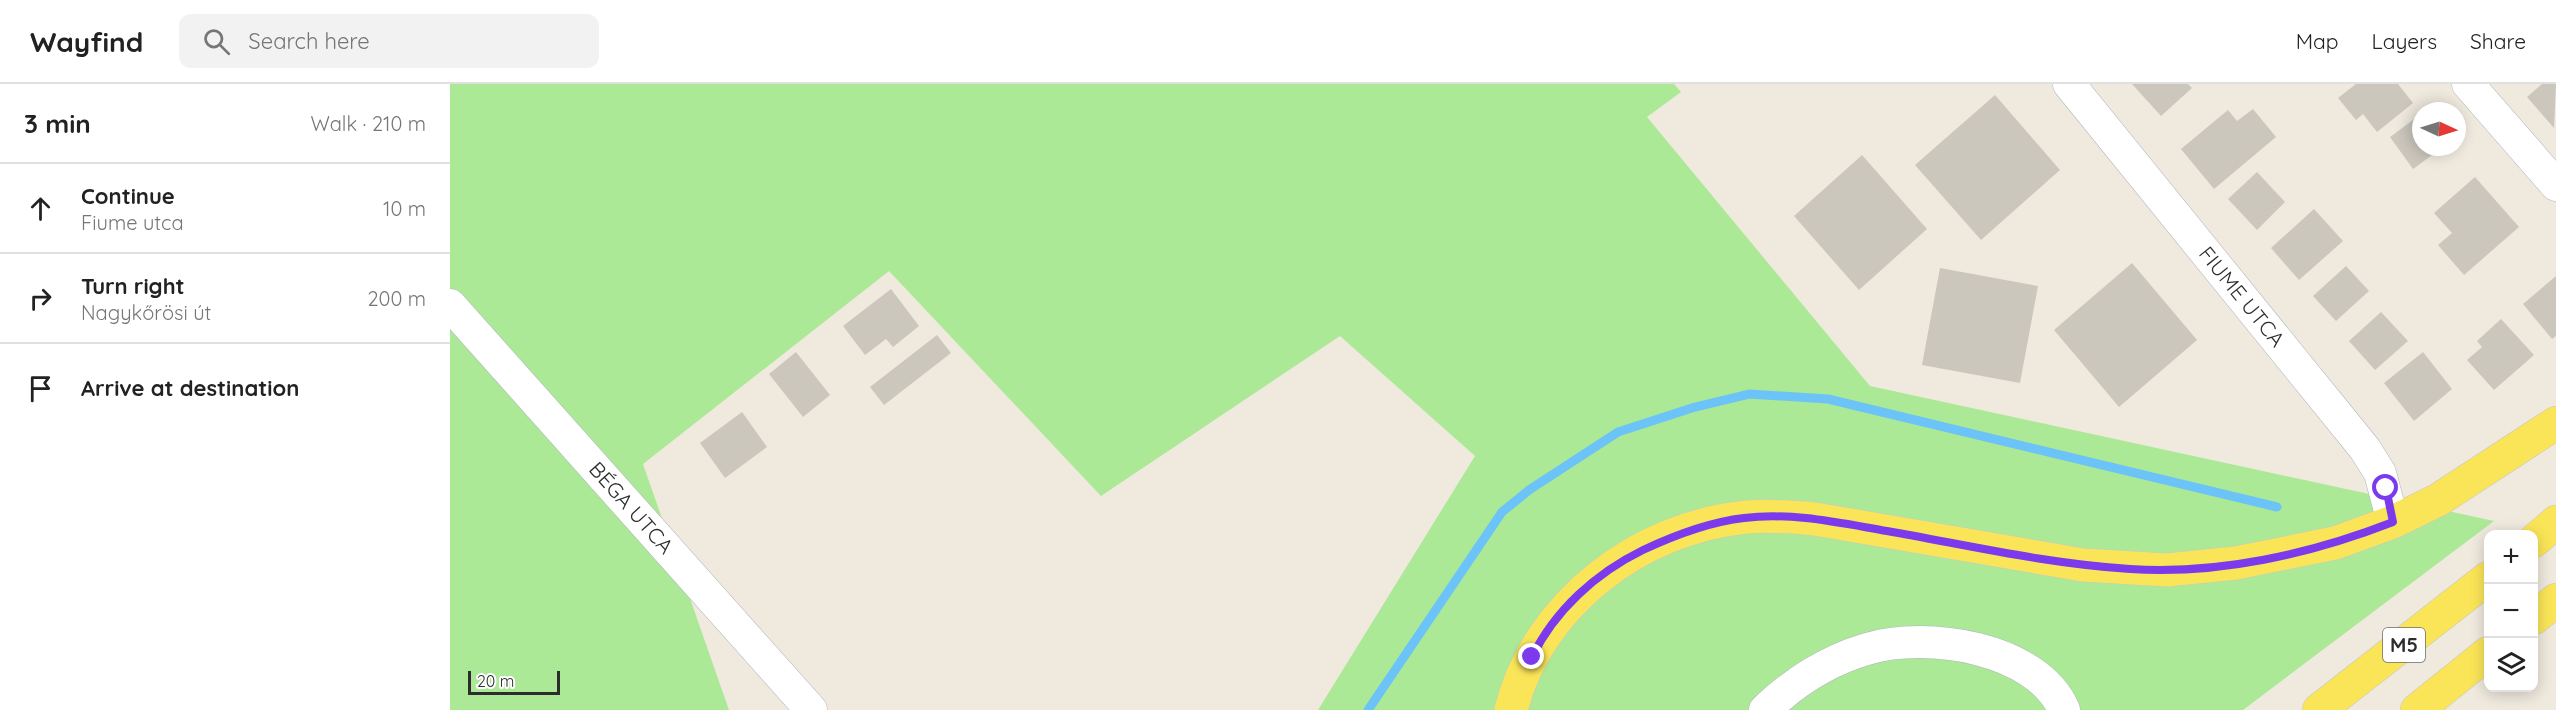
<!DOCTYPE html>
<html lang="en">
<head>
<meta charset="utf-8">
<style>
	:root { --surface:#fff; --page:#f2f2f2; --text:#222; --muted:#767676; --line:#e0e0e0 }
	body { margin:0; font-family:Quicksand,sans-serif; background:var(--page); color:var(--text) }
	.controls { position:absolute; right:18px; bottom:18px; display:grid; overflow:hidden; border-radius:12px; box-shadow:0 3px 15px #0003 }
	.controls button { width:54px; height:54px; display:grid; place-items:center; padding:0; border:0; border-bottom:2px solid var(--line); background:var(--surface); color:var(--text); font:30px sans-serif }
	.compass { position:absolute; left:1962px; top:18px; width:54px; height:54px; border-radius:50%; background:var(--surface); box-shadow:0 3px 15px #0003; rotate:94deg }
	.scale { position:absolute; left:18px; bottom:15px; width:92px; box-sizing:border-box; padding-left:6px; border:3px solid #2d2d2d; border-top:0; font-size:16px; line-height:21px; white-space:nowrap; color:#2d2d2d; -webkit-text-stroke:4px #fff; paint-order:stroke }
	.stop { position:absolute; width:18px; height:18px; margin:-14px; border:4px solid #7c3aed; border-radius:50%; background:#fff }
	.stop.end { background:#7c3aed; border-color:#fff; box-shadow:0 2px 6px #0008 }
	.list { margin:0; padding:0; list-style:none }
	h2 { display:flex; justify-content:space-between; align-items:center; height:78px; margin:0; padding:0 24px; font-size:26px }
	h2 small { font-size:20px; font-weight:400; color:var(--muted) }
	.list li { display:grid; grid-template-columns:39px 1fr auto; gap:18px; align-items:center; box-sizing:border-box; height:90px; padding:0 24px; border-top:2px solid var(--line) }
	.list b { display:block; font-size:22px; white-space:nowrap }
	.list p { margin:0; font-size:20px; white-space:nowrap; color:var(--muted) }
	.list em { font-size:20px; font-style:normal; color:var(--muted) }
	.icon { flex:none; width:33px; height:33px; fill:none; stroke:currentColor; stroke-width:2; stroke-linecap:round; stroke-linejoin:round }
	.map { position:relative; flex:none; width:2106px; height:626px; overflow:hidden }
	header { display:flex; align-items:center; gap:36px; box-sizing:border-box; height:84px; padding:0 30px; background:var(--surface); border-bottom:2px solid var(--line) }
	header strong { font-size:28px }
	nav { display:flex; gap:33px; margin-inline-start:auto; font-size:21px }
	.search { width:420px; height:54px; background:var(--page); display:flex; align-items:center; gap:15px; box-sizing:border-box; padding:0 21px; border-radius:12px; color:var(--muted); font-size:22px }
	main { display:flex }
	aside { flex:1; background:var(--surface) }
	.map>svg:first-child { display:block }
</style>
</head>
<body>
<header>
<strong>Wayfind</strong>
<div class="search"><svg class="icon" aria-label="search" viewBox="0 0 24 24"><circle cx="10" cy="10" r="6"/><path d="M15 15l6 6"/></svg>Search here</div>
<nav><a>Map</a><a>Layers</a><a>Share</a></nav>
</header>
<main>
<aside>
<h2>3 min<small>Walk · 210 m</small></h2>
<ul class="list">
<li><svg class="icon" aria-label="ahead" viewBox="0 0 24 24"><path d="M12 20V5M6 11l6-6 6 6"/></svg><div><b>Continue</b><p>Fiume utca</p></div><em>10 m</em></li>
<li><svg class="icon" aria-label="right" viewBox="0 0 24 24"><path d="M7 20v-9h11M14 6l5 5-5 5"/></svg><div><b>Turn right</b><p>Nagykőrösi út</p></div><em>200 m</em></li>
<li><svg class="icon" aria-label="arrive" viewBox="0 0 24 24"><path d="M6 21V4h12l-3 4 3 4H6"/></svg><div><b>Arrive at destination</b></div></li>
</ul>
</aside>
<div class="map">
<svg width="2106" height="626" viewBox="0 0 2106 626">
	<rect width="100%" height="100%" fill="#efe9de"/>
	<path fill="#abe997" d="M0,0H1224L1231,8L1197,33L1420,302L2044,437L1793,626H868L1025,372L890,252L651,412L439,187L193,380L279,626H0Z"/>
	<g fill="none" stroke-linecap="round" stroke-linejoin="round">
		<path stroke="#6bc3f7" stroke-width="9" d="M918,626L1052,428L1079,406L1168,348L1245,323L1299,310L1378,315L1827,423"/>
	</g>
	<path fill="#cbc7bd" d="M1682,0H1738L1742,4L1711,32Z
		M1906,0H1948L1963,19L1927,48L1913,30L1906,36L1888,14Z
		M2092,0H2106L2104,44L2077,13Z
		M1545,11L1610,86L1531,156L1465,81Z
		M1803,25L1826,53L1764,105L1731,65L1778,26L1787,37Z
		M1971,30V63H1993L1963,85L1940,53Z
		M1412,71L1477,145L1409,206L1344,132Z
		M1807,88L1835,118L1807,146L1778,115Z
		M2025,93L2069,143L2014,191L1988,161L2002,149L1984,129Z
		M1864,125L1893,157L1849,196L1821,164Z
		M1682,179L1747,256L1669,323L1604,246Z
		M1896,182L1919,207L1886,237L1863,212Z
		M1490,184L1588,202L1570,299L1472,281Z
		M2106,192V252L2102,255L2073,220Z
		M441,205L469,242L443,263L436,255L415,271L393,242Z
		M1931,228L1958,257L1925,286L1899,257Z
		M2051,235L2084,271L2044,306L2017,276L2032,263L2027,257Z
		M487,251L501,269L434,321L420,303Z
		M346,268L380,311L353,333L319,290Z
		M1973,268L2002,305L1964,337L1934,299Z
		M292,328L317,363L275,394L250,359Z"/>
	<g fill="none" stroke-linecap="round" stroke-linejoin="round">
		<defs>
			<g id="minor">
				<path id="s1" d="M1619,0L1915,365L1930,389L1943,438"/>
				<path d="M2018,0L2106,101"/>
				<path id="s2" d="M0,221L361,626"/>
				<path d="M1315,626C1343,599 1379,576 1417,565C1476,547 1587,563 1614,626"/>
			</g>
			<path id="major" d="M2084,457L2106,438
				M2084,534L2106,516
				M1061,626C1087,521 1189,443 1297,433C1319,431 1342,433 1365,435L1633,481L1717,486L1786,479L1885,459L1943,438L1988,416L2106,339
				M1869,626L2038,494
				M1967,626L2038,569"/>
		</defs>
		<use href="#minor" stroke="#b2b3c1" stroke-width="33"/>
		<use href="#major" stroke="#c8c8c8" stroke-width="34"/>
		<use href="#minor" stroke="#fff" stroke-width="32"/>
		<use href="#major" stroke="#fae558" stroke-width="33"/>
	</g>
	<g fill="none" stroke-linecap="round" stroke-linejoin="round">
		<path stroke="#7c3aed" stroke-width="8" d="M1082,573C1105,526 1146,489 1193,466C1225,451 1259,438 1294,434C1342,428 1390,439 1437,447C1517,461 1598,480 1680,485C1768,491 1861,470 1943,438L1936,404"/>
	</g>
	<g text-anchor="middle" stroke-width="4.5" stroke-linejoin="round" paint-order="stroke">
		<rect fill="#fff" stroke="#6c6c6c" stroke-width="1.5" x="1933" y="544" width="42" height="34" rx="4.5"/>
		<g font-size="20" font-weight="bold" fill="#2d2d2d">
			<text x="1954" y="568">M5</text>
		</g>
		<g font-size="21" fill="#2d2d2d" stroke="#fff">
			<text dy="7" stroke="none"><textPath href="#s1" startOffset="274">FIUME UTCA</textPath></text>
			<text dy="7" stroke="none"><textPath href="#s2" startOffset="272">BÉGA UTCA</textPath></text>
		</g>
	</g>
</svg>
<div class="controls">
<button>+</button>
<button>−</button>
<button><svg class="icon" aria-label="layers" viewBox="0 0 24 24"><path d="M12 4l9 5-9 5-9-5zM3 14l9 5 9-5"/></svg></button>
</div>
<svg class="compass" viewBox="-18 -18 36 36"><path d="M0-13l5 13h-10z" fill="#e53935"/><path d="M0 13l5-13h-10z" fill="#767676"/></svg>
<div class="scale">20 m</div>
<div class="stop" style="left:1936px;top:404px"></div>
<div class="stop end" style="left:1082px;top:573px"></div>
</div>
</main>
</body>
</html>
